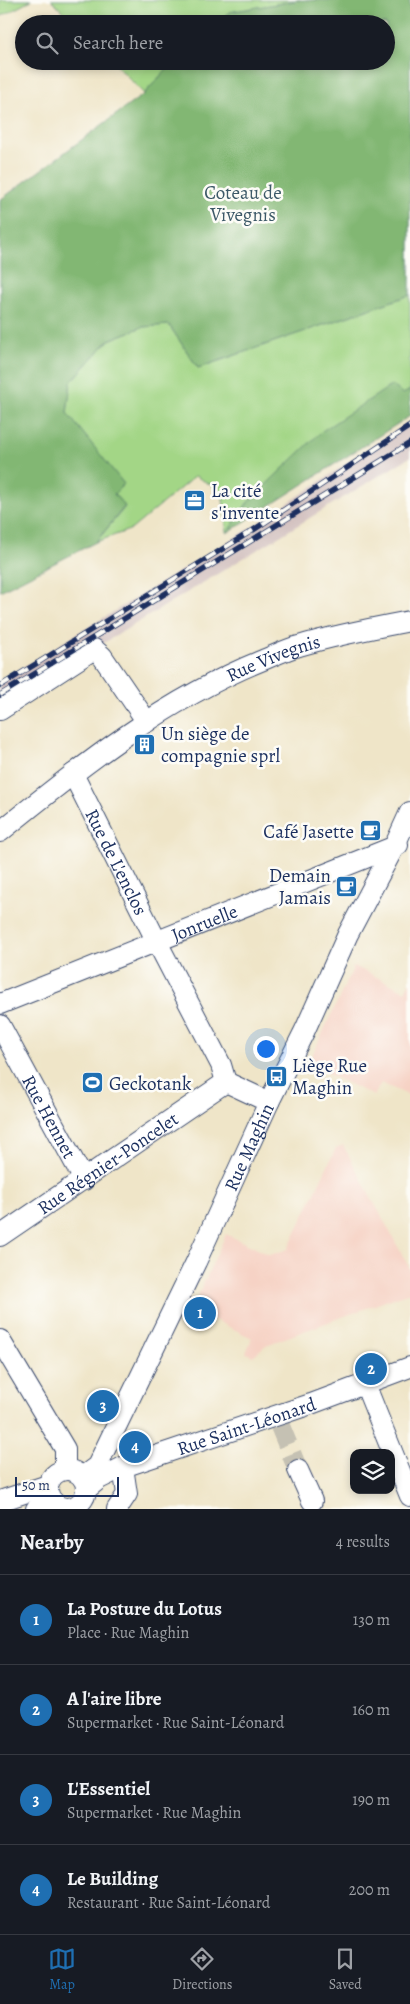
<!DOCTYPE html>
<html lang="en">
<head>
<meta charset="utf-8">
<style>
	:root { --surface:#171b24; --page:#242831; --text:#f1f3f6; --muted:#9ea1a6; --line:#363941; --accent:#1f6fb2 }
	body { margin:0; font-family:Alegreya,serif; background:var(--page); color:var(--text) }
	.controls { position:absolute; right:15px; bottom:15px; display:grid; overflow:hidden; border-radius:10px; box-shadow:0 2px 8px #0003 }
	.controls button { width:45px; height:45px; display:grid; place-items:center; padding:0; border:0; border-bottom:1px solid var(--line); background:var(--surface); color:var(--text); font:25px sans-serif }
	.scale { position:absolute; left:15px; bottom:12px; width:104px; box-sizing:border-box; padding-left:5px; border:2px solid #1b2f5e; border-top:0; font-size:14px; line-height:18px; white-space:nowrap; color:#1b2f5e; -webkit-text-stroke:4px #fdfcf7; paint-order:stroke }
	.you { position:absolute; left:265px; top:1048px; width:18px; height:18px; margin:-12px; border:4px solid #fff; border-radius:50%; background:#1a73e8; box-shadow:0 0 0 8px #1a73e833 }
	.badge { display:grid; place-items:center; width:32px; height:32px; border-radius:50%; background:var(--accent); color:#fff; font-size:16px; font-weight:700 }
	.pin { position:absolute; translate:-50% -50%; border:2px solid #fff; box-shadow:0 1px 5px #0006 }
	.list { margin:0; padding:0; list-style:none }
	h2 { display:flex; justify-content:space-between; align-items:center; height:65px; margin:0; padding:0 20px; font-size:21px }
	h2 small { font-size:16px; font-weight:400; color:var(--muted) }
	.list li { display:grid; grid-template-columns:32px 1fr auto; gap:15px; align-items:center; box-sizing:border-box; height:90px; padding:0 20px; border-top:1px solid var(--line) }
	.list b { display:block; font-size:19px; white-space:nowrap }
	.list p { margin:0; font-size:16px; white-space:nowrap; color:var(--muted) }
	.list em { font-size:16px; font-style:normal; color:var(--muted) }
	.icon { flex:none; width:28px; height:28px; fill:none; stroke:currentColor; stroke-width:2; stroke-linecap:round; stroke-linejoin:round }
	.map { position:relative; flex:none; width:410px; height:1509px; overflow:hidden }
	.search { position:absolute; background:var(--surface); box-shadow:0 2px 8px #0003; left:15px; right:15px; top:15px; height:55px; display:flex; align-items:center; gap:12px; box-sizing:border-box; padding:0 18px; border-radius:28px; color:var(--muted); font-size:19px }
	.sheet { height:425px; background:var(--surface) }
	nav { display:flex; justify-content:space-around; align-items:center; box-sizing:border-box; height:70px; border-top:1px solid var(--line); background:var(--surface); font-size:14px; color:var(--muted) }
	nav a { display:grid; justify-items:center; gap:2px }
	nav .on { color:var(--accent) }
	.map>svg:first-child { display:block }
</style>
</head>
<body>
<div class="map">
<svg width="410" height="1509" viewBox="0 0 410 1509">
	<rect width="100%" height="100%" fill="#fdfcf7"/>
	<filter id="ink" filterUnits="userSpaceOnUse"><feTurbulence type="fractalNoise" baseFrequency=".02" numOctaves="2"/><feDisplacementMap in="SourceGraphic" scale="10" xChannelSelector="R" yChannelSelector="G"/><feConvolveMatrix kernelMatrix="1 2 1 2 8 2 1 2 1" color-interpolation-filters="sRGB"/></filter>
	<filter id="wash" filterUnits="userSpaceOnUse"><feTurbulence type="fractalNoise" baseFrequency=".0096" numOctaves="4" result="noise"/><feDisplacementMap in="SourceGraphic" scale="20" xChannelSelector="R" yChannelSelector="G"/><feGaussianBlur stdDeviation="1.12" result="paint"/><feColorMatrix in="noise" values="0 0 0 0 0 0 0 0 0 0 0 0 0 0 0 0 0 1.4 0 .05"/><feComposite in="paint" operator="in"/></filter>
	<g filter="url(#wash)">
		<rect width="100%" height="100%" fill="#efe5c8"/>
		<path fill="#f6d2c4" d="M354,966L405,991L410,981V1096L381,1083L374,1096L308,1064Z
			M343,1145L410,1269V1292L266,1345L253,1356L246,1353L252,1338L192,1309L226,1234L270,1255L288,1249L336,1148Z"/>
		<path fill="#d1bfbe" d="M410,421V457L0,706V681L257,524Z"/>
		<path fill="#a3d686" stroke="#5f8272" d="M0,0H32L0,17Z
			M51,0H300L230,12L215,24H75Z
			M113,61H174L144,94Z
			M410,295V390L248,502L227,533L222,491L195,476L132,529L96,542L125,507L114,494L67,413L71,382L109,340L142,327L169,325L198,368Z"/>
		<path fill="#82b773" stroke="#4e7368" d="M300,0H410V295L198,368L169,325L142,327L109,340L71,382L67,413L124,484L114,494L125,506L96,542L0,591V200L144,94L174,61H386V24H215L229,12Z
			M392,385L403,394L410,390V416L227,533L248,502L322,431Z"/>
	</g>
	<g filter="url(#ink)">
		<g fill="none" stroke-linecap="round" stroke-linejoin="round">
			<path stroke="#c5c1b3" stroke-width="20" stroke-dasharray="20 10" stroke-linecap="butt" d="M280,1426L298,1470"/>
			<defs>
				<g id="minor">
					<path d="M0,710L94,649L102,656L147,722"/>
					<path id="s1" d="M73,774L157,942L221,1065L226,1082"/>
					<path id="s2" d="M0,832C81,766 166,699 263,660C275,655 287,649 299,646C335,635 373,628 410,621"/>
					<path id="s3" d="M0,1004L398,845"/>
					<path id="s4" d="M0,1025L84,1180"/>
					<path d="M226,1082L269,1102"/>
					<path id="s5" d="M0,1236L226,1082"/>
					<path d="M0,1340L65,1449V1470"/>
					<path d="M365,1384L410,1496"/>
					<path d="M298,1470L312,1501"/>
					<circle cx="67" cy="1489" r="19"/>
					<path id="s6" d="M82,1477L97,1466L196,1262L269,1102L305,1030L348,934L394,847L410,812"/>
					<path id="s7" d="M88,1488L99,1479L123,1467L311,1404L410,1367"/>
					<path d="M0,1501L48,1485"/>
					<path d="M36,1509L54,1502"/>
					<path d="M117,1509L127,1494L123,1467"/>
				</g>
			</defs>
			<use href="#minor" stroke="#3b4a6e" stroke-width="22"/>
			<use href="#minor" stroke="#fff" stroke-width="20"/>
			<defs>
				<path id="rail" d="M0,686L255,529L410,426
					M0,695L410,443"/>
			</defs>
			<use href="#rail" stroke="#1b2f5e" stroke-width="5.5"/>
			<use href="#rail" stroke="#fdfcf7" stroke-width="4" stroke-dasharray="11" stroke-linecap="butt"/>
		</g>
	</g>
	<defs>
		<symbol id="office-square" viewBox="-11 -11 22 22"><rect x="-9" y="-9" width="18" height="18" rx="4" fill="#1f6fb2" stroke="#fdfcf7"/><path d="M-6-3h4V-5.5h4V-3h4V5H-6ZM-1-4.5V-3h2v-1.5ZM-6 0V1H6V0Z" fill="#fff"/></symbol>
		<symbol id="building-square" viewBox="-11 -11 22 22"><rect x="-9" y="-9" width="18" height="18" rx="4" fill="#1f6fb2" stroke="#fdfcf7"/><path d="M-4-6H4V6H1V3H-1V6H-4ZM-2.5-4.3h1.7v1.8h-1.7ZM.8-4.3h1.7v1.8H.8ZM-2.5-1h1.7V.8h-1.7ZM.8-1h1.7V.8H.8Z" fill="#fff"/></symbol>
		<symbol id="cafe-square" viewBox="-11 -11 22 22"><rect x="-9" y="-9" width="18" height="18" rx="4" fill="#1f6fb2" stroke="#fdfcf7"/><path d="M-5.5-4.5H6V0H3Q3 3.5 0 3.5H-2.5Q-5.5 3.5-5.5 0ZM3-3.2v2h1.7v-2ZM-6 4.5H4V6H-6Z" fill="#fff"/></symbol>
		<symbol id="bus-square" viewBox="-11 -11 22 22"><rect x="-9" y="-9" width="18" height="18" rx="4" fill="#1f6fb2" stroke="#fdfcf7"/><path d="M-5-6H5V4H4V6H2V4H-2V6H-4V4H-5ZM-3.5-4V0h7V-4ZM-3.5 1.2v1.5H-2V1.2ZM2 1.2v1.5H3.5V1.2Z" fill="#fff"/></symbol>
		<symbol id="stadium-square" viewBox="-11 -11 22 22"><rect x="-9" y="-9" width="18" height="18" rx="4" fill="#1f6fb2" stroke="#fdfcf7"/><path d="M0-5a6.5 5 0 1 0 0 10a6.5 5 0 1 0 0-10ZM-3.5-1.8h7v3.6h-7Z" fill="#fff"/></symbol>
	</defs>
	<g fill-rule="evenodd">
		<use href="#office-square" x="182" y="488" width="25" height="25"/>
		<use href="#building-square" x="132" y="732" width="25" height="25"/>
		<use href="#cafe-square" x="358" y="818" width="25" height="25"/>
		<use href="#cafe-square" x="334" y="874" width="25" height="25"/>
		<use href="#bus-square" x="264" y="1064" width="25" height="25"/>
		<use href="#stadium-square" x="80" y="1070" width="25" height="25"/>
	</g>
	<g text-anchor="middle" stroke-width="5" stroke-linejoin="round" paint-order="stroke">
		<g font-size="19" fill="#3d5968" stroke="#fdfcf7">
			<text x="243" y="199">Coteau de<tspan x="243" dy="22">Vivegnis</tspan></text>
		</g>
		<g font-size="19" fill="#1b2f5e" stroke="#fdfcf7" text-anchor="start">
			<text x="211" y="497">La cité<tspan x="211" dy="22">s'invente</tspan></text>
			<text x="161" y="740">Un siège de<tspan x="161" dy="22">compagnie sprl</tspan></text>
			<text x="354" y="838" text-anchor="end">Café Jasette</text>
			<text x="331" y="882" text-anchor="end">Demain<tspan x="331" dy="22">Jamais</tspan></text>
			<text x="292" y="1072">Liège Rue<tspan x="292" dy="22">Maghin</tspan></text>
			<text x="109" y="1090">Geckotank</text>
		</g>
		<g font-size="19" fill="#1b2f5e" stroke="#fdfcf7">
			<text dy="7" stroke="none"><textPath href="#s2" startOffset="326">Rue Vivegnis</textPath></text>
			<text dy="7" stroke="none"><textPath href="#s1" startOffset="98">Rue de L'enclos</textPath></text>
			<text dy="7" stroke="none"><textPath href="#s3" startOffset="220">Jonruelle</textPath></text>
			<text dy="7" stroke="none"><textPath href="#s4" startOffset="104">Rue Hennet</textPath></text>
			<text dy="7" stroke="none"><textPath href="#s6" startOffset="372">Rue Maghin</textPath></text>
			<text dy="7" stroke="none"><textPath href="#s5" startOffset="130">Rue Régnier-Poncelet</textPath></text>
			<text dy="7" stroke="none"><textPath href="#s7" startOffset="171">Rue Saint-Léonard</textPath></text>
		</g>
	</g>
</svg>
<div class="controls">
<button><svg class="icon" aria-label="layers" viewBox="0 0 24 24"><path d="M12 4l9 5-9 5-9-5zM3 14l9 5 9-5"/></svg></button>
</div>
<div class="scale">50 m</div>
<div class="you"></div>
<div class="pin badge" style="left:200px;top:1313px">1</div>
<div class="pin badge" style="left:371px;top:1369px">2</div>
<div class="pin badge" style="left:103px;top:1406px">3</div>
<div class="pin badge" style="left:135px;top:1447px">4</div>
<div class="search"><svg class="icon" aria-label="search" viewBox="0 0 24 24"><circle cx="10" cy="10" r="6"/><path d="M15 15l6 6"/></svg>Search here</div>
</div>
<section class="sheet">
<h2>Nearby<small>4 results</small></h2>
<ul class="list">
<li><span class="badge">1</span><div><b>La Posture du Lotus</b><p>Place · Rue Maghin</p></div><em>130 m</em></li>
<li><span class="badge">2</span><div><b>A l'aire libre</b><p>Supermarket · Rue Saint-Léonard</p></div><em>160 m</em></li>
<li><span class="badge">3</span><div><b>L'Essentiel</b><p>Supermarket · Rue Maghin</p></div><em>190 m</em></li>
<li><span class="badge">4</span><div><b>Le Building</b><p>Restaurant · Rue Saint-Léonard</p></div><em>200 m</em></li>
</ul>
</section>
<nav>
<a class="on"><svg class="icon" aria-label="map" viewBox="0 0 24 24"><path d="M3 6l6-2 6 2 6-2v14l-6 2-6-2-6 2zM9 4v14M15 6v14"/></svg>Map</a>
<a><svg class="icon" aria-label="directions" viewBox="0 0 24 24"><path d="M12 3l9 9-9 9-9-9zM9 14v-3h6M13 9l2 2-2 2"/></svg>Directions</a>
<a><svg class="icon" aria-label="saved" viewBox="0 0 24 24"><path d="M7 4h10v16l-5-4-5 4z"/></svg>Saved</a>
</nav>
</body>
</html>
